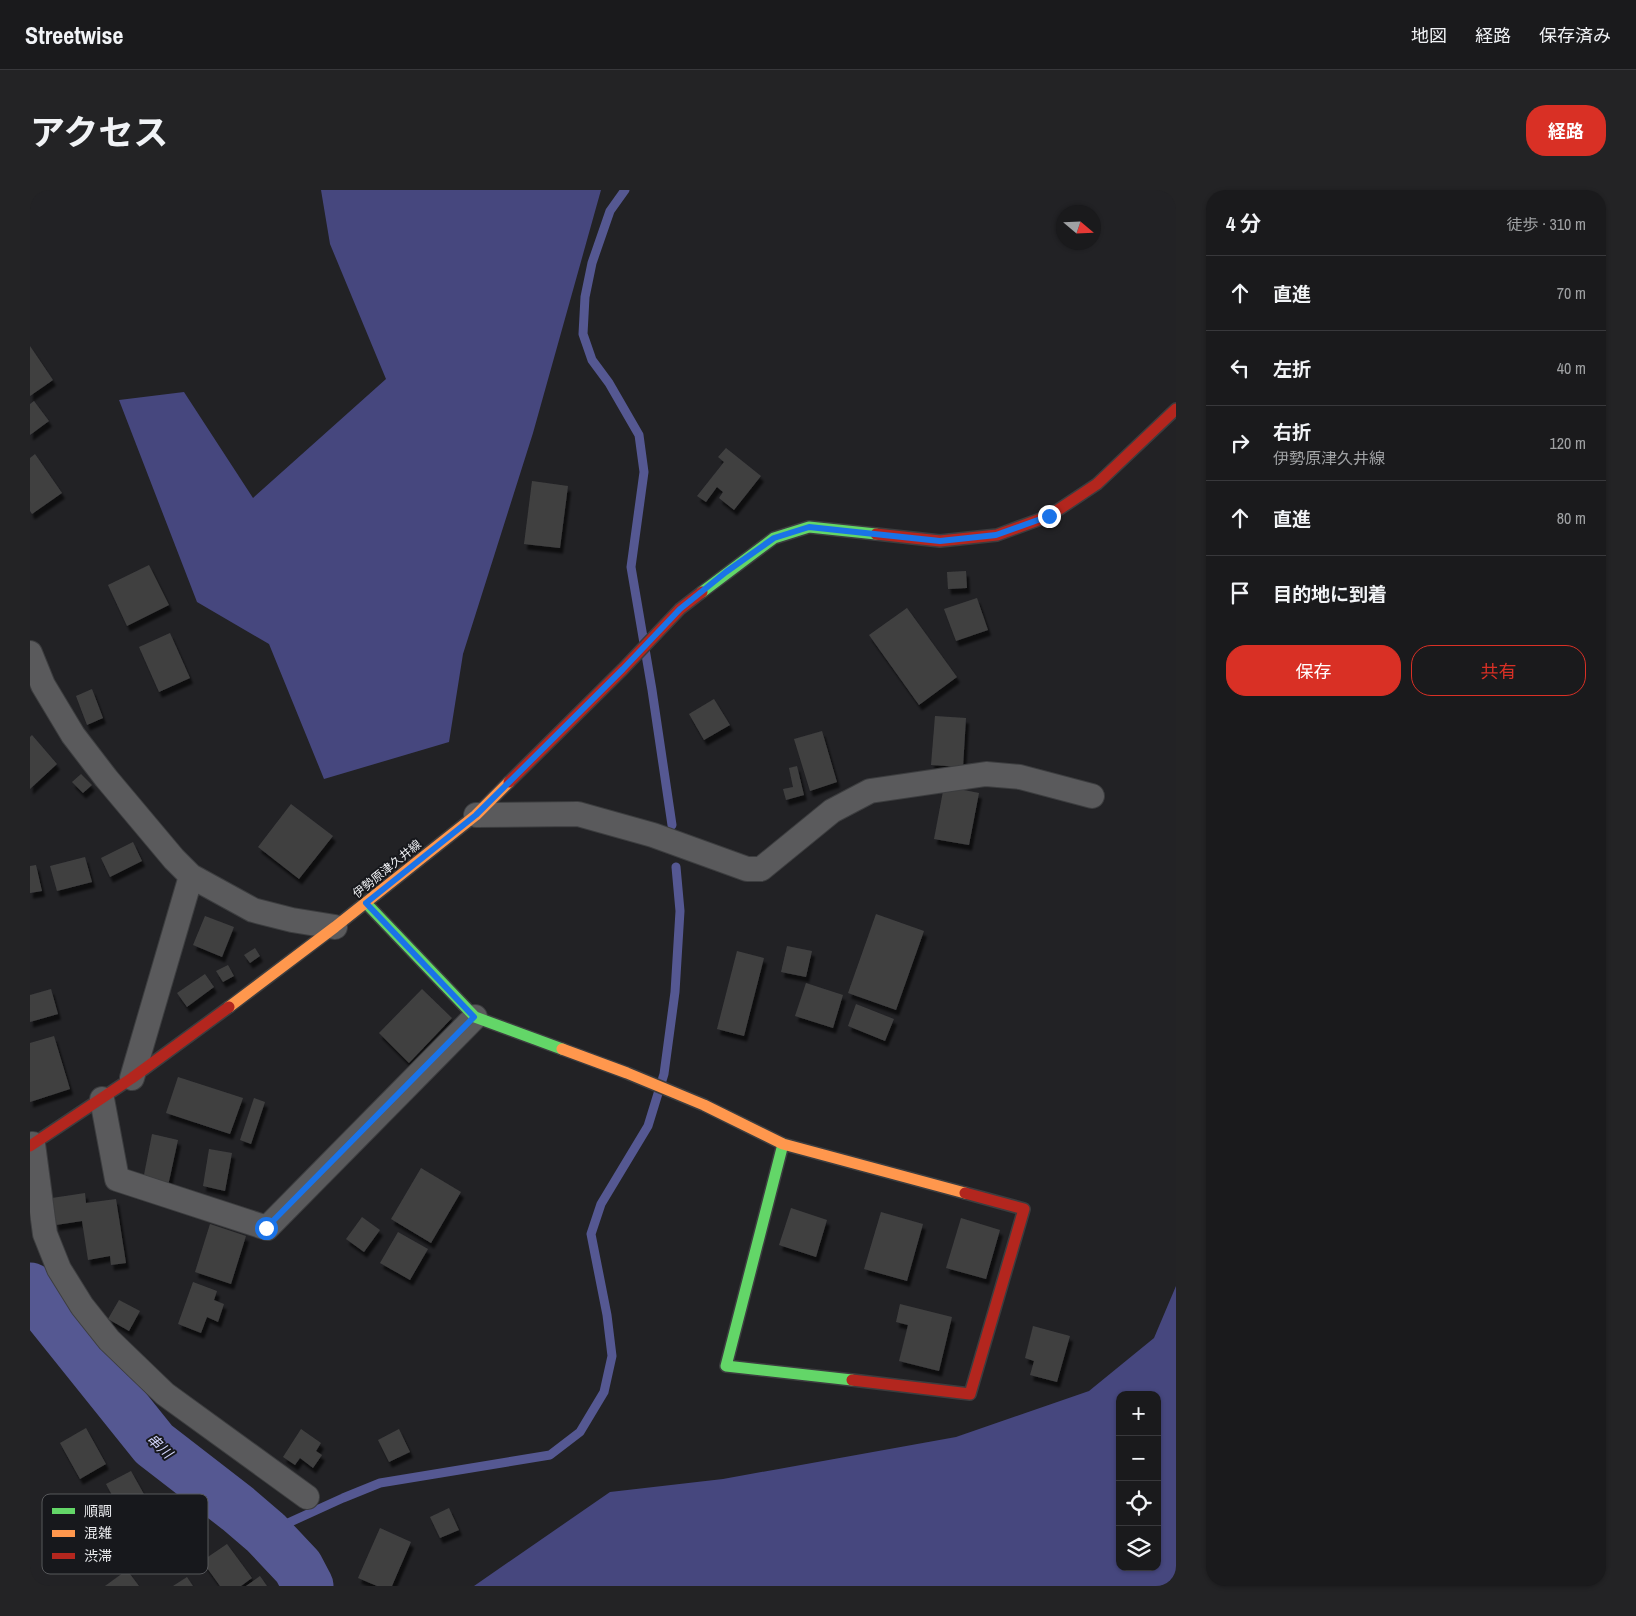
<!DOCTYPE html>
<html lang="ja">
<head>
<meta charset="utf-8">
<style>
	:root { --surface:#1a1a1c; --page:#232325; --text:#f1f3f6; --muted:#9fa1a3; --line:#38383b; --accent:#d93025 }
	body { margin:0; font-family:"Archivo Narrow","Noto Sans JP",sans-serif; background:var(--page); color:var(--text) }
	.controls { position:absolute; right:15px; bottom:15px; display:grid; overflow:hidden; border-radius:10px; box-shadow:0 1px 4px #0004 }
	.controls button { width:45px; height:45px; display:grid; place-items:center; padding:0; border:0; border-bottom:1px solid var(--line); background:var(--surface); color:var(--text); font:25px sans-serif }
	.compass { position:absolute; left:1026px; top:15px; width:45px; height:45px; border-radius:50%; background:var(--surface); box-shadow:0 1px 4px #0004; rotate:109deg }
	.stop { position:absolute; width:15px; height:15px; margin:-11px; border:4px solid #1a73e8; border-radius:50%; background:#fff }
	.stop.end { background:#1a73e8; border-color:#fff; box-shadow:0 1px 5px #0008 }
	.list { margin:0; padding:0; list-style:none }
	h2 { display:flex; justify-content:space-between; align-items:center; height:65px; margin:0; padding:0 20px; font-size:21px }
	h2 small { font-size:16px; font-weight:400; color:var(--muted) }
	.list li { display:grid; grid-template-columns:32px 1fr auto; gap:15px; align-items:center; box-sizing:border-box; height:75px; padding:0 20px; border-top:1px solid var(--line) }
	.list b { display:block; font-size:19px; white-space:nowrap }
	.list p { margin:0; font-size:16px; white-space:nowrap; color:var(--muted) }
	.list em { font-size:16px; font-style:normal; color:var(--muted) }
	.actions { display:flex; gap:10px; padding:15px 20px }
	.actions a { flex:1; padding:11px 0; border:1px solid var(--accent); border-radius:20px; text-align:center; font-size:18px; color:var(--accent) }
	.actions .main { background:var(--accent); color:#fff }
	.icon { flex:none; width:28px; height:28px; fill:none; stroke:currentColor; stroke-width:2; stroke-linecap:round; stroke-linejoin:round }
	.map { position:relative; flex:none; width:1146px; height:1396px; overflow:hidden; border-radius:20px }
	header { display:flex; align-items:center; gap:30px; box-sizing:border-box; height:70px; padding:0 25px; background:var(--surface); border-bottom:1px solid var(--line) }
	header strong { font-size:24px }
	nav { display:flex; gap:28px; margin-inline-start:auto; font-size:18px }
	.intro { display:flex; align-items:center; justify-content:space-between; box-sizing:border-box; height:120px; padding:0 30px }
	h1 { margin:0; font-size:35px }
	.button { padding:12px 22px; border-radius:20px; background:var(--accent); color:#fff; font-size:18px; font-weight:700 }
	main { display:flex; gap:30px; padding:0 30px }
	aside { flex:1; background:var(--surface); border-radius:20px; box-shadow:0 1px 4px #0004 }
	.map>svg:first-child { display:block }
</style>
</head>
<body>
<header>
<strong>Streetwise</strong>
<nav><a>地図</a><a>経路</a><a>保存済み</a></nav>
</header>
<div class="intro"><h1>アクセス</h1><a class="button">経路</a></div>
<main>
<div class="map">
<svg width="1146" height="1396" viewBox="0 0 1146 1396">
	<defs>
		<filter id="shadow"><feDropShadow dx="3" dy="5.5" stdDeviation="1" flood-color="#0009"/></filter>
	</defs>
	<rect width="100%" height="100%" fill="#222225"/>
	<path fill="#46477e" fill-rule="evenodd" d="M291,0H571L503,243L433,464L419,552L294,589L239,454L167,412L89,210L154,202L223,308L356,189L300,54Z
		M1146,1096V1396H444L580,1302L693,1289L926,1247L1059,1201L1124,1148ZM1090,1205H1127V1377H1090Z"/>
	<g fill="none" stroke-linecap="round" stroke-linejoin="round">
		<path stroke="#555892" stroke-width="9" d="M595,0L580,21L562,73L555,107L553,144L562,170L579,193L609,245L614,282L601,377L622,500L642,635
			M236,1343L313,1308L350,1293L520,1265L550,1242L574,1202L582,1166L577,1125L561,1044L571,1014L618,936L634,884L645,802L650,721L646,677"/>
		<path stroke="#555892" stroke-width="51" d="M0,1098L2,1102L124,1254L208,1319L236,1343L268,1377L278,1396"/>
	</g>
	<path fill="#404041" filter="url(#shadow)" d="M0,156L23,190L0,206Z
		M4,211L19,231L0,245V214Z
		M696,258L731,286L704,320L689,308L693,302L687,297L676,312L667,306L694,272L688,267Z
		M5,264L32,303L2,324L0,321V268Z
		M502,291L538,296L530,358L494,354Z
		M119,375L139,415L97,436L78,395Z
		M936,381L937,398L918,399L917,382Z
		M947,408L958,440L926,451L914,419Z
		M877,418L927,487L889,515L839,445Z
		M140,443L160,488L129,502L109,457Z
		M62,499L73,528L57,535L46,506Z
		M684,509L700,535L674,550L659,524Z
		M905,526L936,528L933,577L901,575Z
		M792,541L807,592L780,601L764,549Z
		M2,545L27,574L0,599V547Z
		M767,576L774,605L756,610L753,599L763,597L759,578Z
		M51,584L62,595L53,603L42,592Z
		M914,596L949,603L939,655L904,649Z
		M261,614L303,646L269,689L228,657Z
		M103,652L112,671L80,687L71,668Z
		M55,667L62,692L27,701L20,676Z
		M6,675L12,701L0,703V676Z
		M846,724L894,741L866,820L818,803Z
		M175,726L204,737L192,767L163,755Z
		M757,756L782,761L776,787L751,782Z
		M225,758L230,766L220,773L214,765Z
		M707,761L734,768L714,846L687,839Z
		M198,775L204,786L193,792L186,781Z
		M175,784L184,797L157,817L147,803Z
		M776,793L813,805L803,838L765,826Z
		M21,799L28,824L0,832V805Z
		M392,799L422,828L379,873L349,843Z
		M826,814L864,829L855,851L818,836Z
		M24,846L40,899L0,912V853Z
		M148,887L213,908L200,944L136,923Z
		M224,908L235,912L221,954L210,950Z
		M122,944L148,950L138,996L113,990Z
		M179,959L202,963L195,1001L173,996Z
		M391,978L431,1002L401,1053L361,1029Z
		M55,1003L56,1013L86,1009L96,1073L81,1075L80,1066L58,1070L52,1031L26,1035L22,1008Z
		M761,1018L797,1030L786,1067L749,1055Z
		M851,1022L893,1034L877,1091L834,1079Z
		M332,1027L350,1040L334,1062L316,1049Z
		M931,1028L970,1040L956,1089L916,1078Z
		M180,1034L216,1046L201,1094L165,1082Z
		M368,1042L398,1059L380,1090L350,1073Z
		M163,1092L187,1101L184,1110L194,1114L188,1132L177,1127L171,1143L148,1134Z
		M89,1110L110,1121L99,1141L78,1129Z
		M870,1114L922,1127L909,1181L869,1171L878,1135L866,1132Z
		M1003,1136L1040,1146L1027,1192L1000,1185L1004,1171L995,1168Z
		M56,1238L76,1274L50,1289L30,1253Z
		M271,1239L291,1253L286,1261L292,1265L283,1278L270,1268L265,1275L253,1267Z
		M369,1239L380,1262L359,1272L348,1250Z
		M101,1281L129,1331L86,1355L72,1330L90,1320L76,1294Z
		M419,1318L429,1340L410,1348L400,1327Z
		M350,1338L381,1352L362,1396H347L328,1388Z
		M197,1354L222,1388L211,1396H190L172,1371Z
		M97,1380L109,1396H75Z
		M230,1386L237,1396H216Z
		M157,1387L163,1396H143Z"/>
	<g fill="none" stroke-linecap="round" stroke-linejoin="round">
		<defs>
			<path id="street" d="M0,463L13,495L43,545L76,588L144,669L161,686L223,720L262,730L305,737
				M446,625L548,624L623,645L717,679H731L802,621L840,601L956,584L990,587L1062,606
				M102,888L161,686
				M72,909L87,989L237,1038L445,827
				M3,954L15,1044L29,1079L52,1116L79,1150L135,1204L277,1307"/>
			<path id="fast" d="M672,402L744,348L779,337L846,344
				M336,713L445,827L532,859
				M753,954L696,1176L822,1190"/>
			<path id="slow" d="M199,817L305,737L446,625L479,592
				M532,859L597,883L674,915L753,954L935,1003"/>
			<path id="jam" d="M846,344L910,351L967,345L1019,326L1067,294L1146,219
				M479,592L593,479L650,419L672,402
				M0,956L102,888L199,817
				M822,1190L940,1204L994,1019L935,1003"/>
		</defs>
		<use href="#street" stroke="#3c3d3f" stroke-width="26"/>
		<use href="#fast" stroke="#3c3d3f" stroke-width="14"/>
		<use href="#slow" stroke="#3c3d3f" stroke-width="14"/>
		<use href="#jam" stroke="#3c3d3f" stroke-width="14"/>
		<use href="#street" stroke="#5a5a5c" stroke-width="24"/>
		<use href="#fast" stroke="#63d668" stroke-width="11"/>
		<use href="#slow" stroke="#ff974d" stroke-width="11"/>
		<use href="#jam" stroke="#b3261e" stroke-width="11"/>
	</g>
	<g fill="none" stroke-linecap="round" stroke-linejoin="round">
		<path stroke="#1a73e8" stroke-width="6" d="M236,1038L444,827L336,713L446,625L593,479L650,419L696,382L744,348L779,337L910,351L966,345L1019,326"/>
	</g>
	<g text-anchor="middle" stroke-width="4" stroke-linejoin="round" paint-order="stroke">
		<g font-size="12" fill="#ebecef" stroke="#17181c">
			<text transform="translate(357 679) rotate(-39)" y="4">伊勢原津久井線</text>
		</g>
		<g font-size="14" font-style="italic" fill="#d0d3f9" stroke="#17181c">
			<text transform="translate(130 1256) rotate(43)" y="5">串川</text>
		</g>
	</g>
	<rect x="12" y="1304" width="166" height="80" rx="8" fill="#17181c" stroke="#57585b" stroke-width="1"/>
	<rect x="22" y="1318" width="23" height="6" fill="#63d668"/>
	<rect x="22" y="1340" width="23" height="7" fill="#ff974d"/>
	<rect x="22" y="1363" width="23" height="6" fill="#b3261e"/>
	<g font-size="14" fill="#ebecef">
		<text x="54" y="1326">順調</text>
		<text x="54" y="1348">混雑</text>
		<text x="54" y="1371">渋滞</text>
	</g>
</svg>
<div class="controls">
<button>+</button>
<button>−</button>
<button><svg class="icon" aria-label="locate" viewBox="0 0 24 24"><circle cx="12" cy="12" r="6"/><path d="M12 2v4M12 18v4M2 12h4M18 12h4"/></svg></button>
<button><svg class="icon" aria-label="layers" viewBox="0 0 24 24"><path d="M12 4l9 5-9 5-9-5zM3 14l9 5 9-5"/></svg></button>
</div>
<svg class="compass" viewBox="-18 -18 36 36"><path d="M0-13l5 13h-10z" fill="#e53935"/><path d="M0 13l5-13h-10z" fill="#9fa1a3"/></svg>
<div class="stop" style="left:236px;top:1038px"></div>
<div class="stop end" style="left:1019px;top:326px"></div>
</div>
<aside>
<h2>4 分<small>徒歩 · 310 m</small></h2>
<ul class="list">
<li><svg class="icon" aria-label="ahead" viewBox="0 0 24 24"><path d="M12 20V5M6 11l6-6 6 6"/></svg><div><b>直進</b></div><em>70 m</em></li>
<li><svg class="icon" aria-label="left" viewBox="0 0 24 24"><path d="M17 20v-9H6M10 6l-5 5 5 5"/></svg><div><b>左折</b></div><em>40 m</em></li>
<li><svg class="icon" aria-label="right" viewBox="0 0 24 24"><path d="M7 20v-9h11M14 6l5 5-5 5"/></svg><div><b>右折</b><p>伊勢原津久井線</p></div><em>120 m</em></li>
<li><svg class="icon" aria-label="ahead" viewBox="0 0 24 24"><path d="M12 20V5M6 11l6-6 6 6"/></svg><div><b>直進</b></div><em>80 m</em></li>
<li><svg class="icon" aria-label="arrive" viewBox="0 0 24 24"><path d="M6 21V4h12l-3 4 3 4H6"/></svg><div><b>目的地に到着</b></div></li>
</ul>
<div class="actions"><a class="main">保存</a><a>共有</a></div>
</aside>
</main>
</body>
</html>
